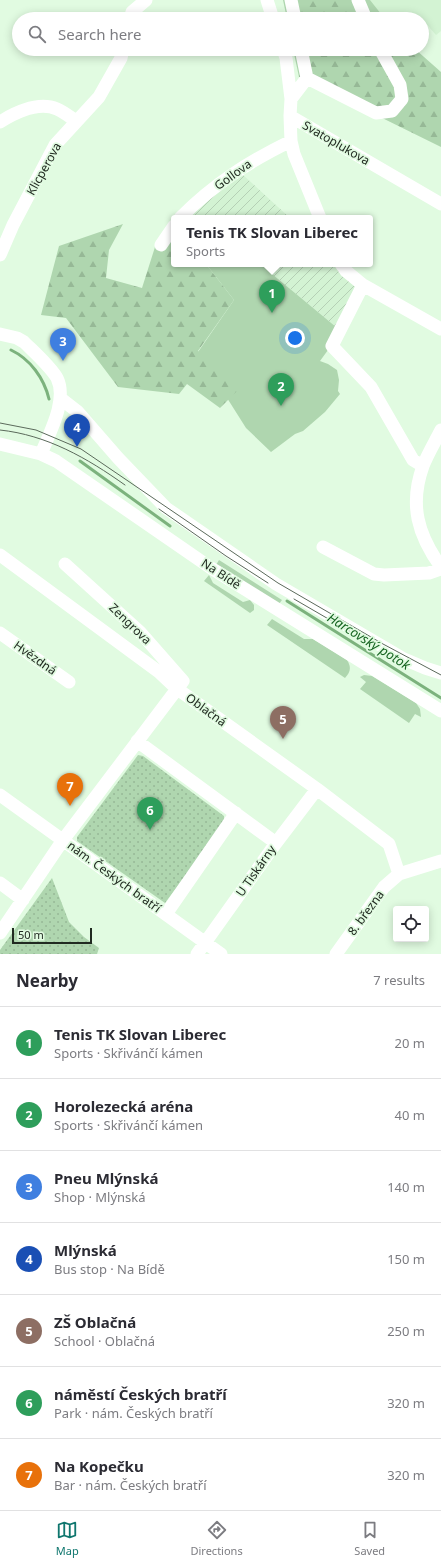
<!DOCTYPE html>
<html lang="en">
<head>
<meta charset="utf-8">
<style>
	:root { --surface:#fff; --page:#f2f2f3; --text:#2b2b33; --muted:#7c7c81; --line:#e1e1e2; --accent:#0f766e }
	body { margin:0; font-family:"Noto Sans",sans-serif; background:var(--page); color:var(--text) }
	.controls { position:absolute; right:12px; bottom:12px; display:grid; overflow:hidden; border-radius:4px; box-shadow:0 2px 10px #0003 }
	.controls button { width:36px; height:36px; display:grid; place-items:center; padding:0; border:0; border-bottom:1px solid var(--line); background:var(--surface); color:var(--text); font:20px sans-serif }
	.scale { position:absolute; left:12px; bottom:10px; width:80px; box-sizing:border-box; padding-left:4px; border:2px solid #212a21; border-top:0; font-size:11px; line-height:14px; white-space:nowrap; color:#212a21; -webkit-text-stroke:3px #e1fbe1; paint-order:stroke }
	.you { position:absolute; left:295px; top:338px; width:14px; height:14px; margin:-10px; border:3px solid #fff; border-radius:50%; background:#1a73e8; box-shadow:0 0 0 6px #1a73e833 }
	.badge { display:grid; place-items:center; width:26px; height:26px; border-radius:50%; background:var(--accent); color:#fff; font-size:13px; font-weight:700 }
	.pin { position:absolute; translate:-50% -33px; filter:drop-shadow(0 1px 2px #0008) }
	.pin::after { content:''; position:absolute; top:21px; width:14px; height:12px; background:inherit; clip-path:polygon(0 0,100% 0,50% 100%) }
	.popup { position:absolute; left:171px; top:215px; width:202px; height:52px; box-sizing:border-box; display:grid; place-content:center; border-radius:4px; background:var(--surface); filter:drop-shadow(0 1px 3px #0005); font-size:13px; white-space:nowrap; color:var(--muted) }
	.popup b { font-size:15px; color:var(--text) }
	.popup::after { content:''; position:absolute; left:50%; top:100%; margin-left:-8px; border:8px solid transparent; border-top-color:var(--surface) }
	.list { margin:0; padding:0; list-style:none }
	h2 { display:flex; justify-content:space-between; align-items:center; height:52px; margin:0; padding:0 16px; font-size:17px }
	h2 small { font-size:13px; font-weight:400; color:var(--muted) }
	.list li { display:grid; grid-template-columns:26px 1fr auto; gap:12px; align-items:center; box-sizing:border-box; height:72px; padding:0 16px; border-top:1px solid var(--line) }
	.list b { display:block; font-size:15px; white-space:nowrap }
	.list p { margin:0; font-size:13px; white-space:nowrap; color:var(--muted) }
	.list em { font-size:13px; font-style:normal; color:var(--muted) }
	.icon { flex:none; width:22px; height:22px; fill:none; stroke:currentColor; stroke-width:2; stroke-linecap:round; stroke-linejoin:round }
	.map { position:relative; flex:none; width:441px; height:954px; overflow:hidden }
	.search { position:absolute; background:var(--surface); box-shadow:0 2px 10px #0003; left:12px; right:12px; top:12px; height:44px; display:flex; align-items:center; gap:10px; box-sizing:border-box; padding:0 14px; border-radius:22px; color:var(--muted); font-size:15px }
	.sheet { height:556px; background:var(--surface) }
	nav { display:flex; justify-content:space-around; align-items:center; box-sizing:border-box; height:56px; border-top:1px solid var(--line); background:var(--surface); font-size:11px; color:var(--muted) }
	nav a { display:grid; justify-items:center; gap:2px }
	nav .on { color:var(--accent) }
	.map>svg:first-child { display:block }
</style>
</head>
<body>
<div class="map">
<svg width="441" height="954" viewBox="0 0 441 954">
	<defs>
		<pattern id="industrial-furrows" width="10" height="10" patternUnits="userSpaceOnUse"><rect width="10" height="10" fill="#d3f3d3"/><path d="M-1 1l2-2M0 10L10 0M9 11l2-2" fill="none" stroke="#b5d0b5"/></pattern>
		<pattern id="forest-firs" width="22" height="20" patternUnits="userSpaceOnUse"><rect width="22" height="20" fill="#afd6af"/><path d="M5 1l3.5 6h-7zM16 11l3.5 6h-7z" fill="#96b896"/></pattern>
		<pattern id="park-dots" width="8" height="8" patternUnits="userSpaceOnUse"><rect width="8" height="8" fill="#afd6af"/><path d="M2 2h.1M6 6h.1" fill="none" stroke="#96b896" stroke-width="1.8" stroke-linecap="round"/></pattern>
	</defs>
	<rect width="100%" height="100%" fill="#e1fbe1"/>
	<path fill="#d3f3d3" d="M366,0H441V31L436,35L423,20L422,21V19H383Z"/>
	<path fill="url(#industrial-furrows)" d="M242,174L290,218H185Z
		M260,264H337L357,287L336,327Z"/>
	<path fill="#afd6af" d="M206,264H260L336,327L328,350L320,361L328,364L337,370L339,380L338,391L340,394L325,412L303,431L295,434L271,452L246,428L198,352L234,300Z
		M219,560L282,600L279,604L216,565Z
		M209,575L213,583L243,602L250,600L254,605V610L250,613L204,581Z
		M272,619L304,639H313L347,660C352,668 350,672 345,678L267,625Z
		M364,675L372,676L416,703L420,709L421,717L415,714L409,723L360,689L366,682L360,677Z"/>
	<path fill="url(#forest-firs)" d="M283,0H370L385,19H287Z
		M293,49H415L441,72V147L299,77Z
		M123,224L109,250L106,278L142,288L155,247L165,250L174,235V264H206L234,300L198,351L243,385L220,408L187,384L179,394L118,387L66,318L41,315L59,246Z"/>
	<path fill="url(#park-dots)" d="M138,755L143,756L224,816V824L165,903L77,841V837Z
		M52,878L69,922L84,937L99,948L97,954H0V950Z"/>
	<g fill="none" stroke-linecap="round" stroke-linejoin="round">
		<path stroke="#7cb27d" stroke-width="3" d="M11,350C30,359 44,378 49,399
			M80,461L170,526
			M287,601L441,698"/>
		<path stroke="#fff" stroke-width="13" d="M267,0L273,19
			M291,0L295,19
			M358,0L366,19
			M130,19L132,12L146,0
			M283,49L286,58L291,99L290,116L291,141L294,154L320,218
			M301,49L307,78
			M291,99L307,78L376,113L392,111L402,99L400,85L380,49
			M290,116L441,204
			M0,122C16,112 38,101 57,109C64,112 70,117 76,121
			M180,218C214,184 248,162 291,141
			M161,245L174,226
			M0,255L13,225L55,145L99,97L121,58L123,49
			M341,264L346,271L363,285L441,329
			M363,285L332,346L371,387L413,460L423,466
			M0,334L17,338L24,342C34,352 50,366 57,378C68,400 49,434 41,454
			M60,398L78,412L118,458L166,508L276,584L404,659L425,668L441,673
			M441,430C435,442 428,453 423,466C409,505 418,535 441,567
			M0,444L41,454L56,461L211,568L441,711
			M323,547L374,574L384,575L429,573L441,569
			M0,555L159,672L176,688L317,789L389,844L399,874
			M0,633L69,682
			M137,741L276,843
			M0,795L221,954
			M0,883L23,900
			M166,914L236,813
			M0,933L63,840L183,681L140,632L65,564
			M197,954L276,843L317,789
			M336,954L384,887L399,874L441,861"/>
		<path stroke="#5b6a5b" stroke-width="1" d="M0,423L36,430L81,449L278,583L383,644L441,675
			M0,430C47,435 87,458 125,485
			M159,509L226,556L268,583
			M294,599L375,646"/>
	</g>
	<g text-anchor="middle" stroke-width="3.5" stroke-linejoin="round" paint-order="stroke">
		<g font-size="12" fill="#212a21" stroke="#e1fbe1">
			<text transform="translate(336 143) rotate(30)" y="4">Svatoplukova</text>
			<text transform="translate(44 169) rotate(-61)" y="4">Klicperova</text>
			<text transform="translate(233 175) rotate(-36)" y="4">Gollova</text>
			<text transform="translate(221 574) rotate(33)" y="4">Na Bídě</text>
			<text transform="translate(130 624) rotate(44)" y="4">Zengrova</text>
			<text transform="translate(35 658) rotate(35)" y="4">Hvězdná</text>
			<text transform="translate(206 710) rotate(36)" y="4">Oblačná</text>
			<text transform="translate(256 871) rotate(-55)" y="4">U Tiskárny</text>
			<text transform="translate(114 877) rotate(36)" y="4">nám. Českých bratří</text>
			<text transform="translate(366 913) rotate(-54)" y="4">8. března</text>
		</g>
		<g font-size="13" font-style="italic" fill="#156320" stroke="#e1fbe1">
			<text transform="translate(369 641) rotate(32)" y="5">Harcovský potok</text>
		</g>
	</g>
</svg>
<div class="controls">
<button><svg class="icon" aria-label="locate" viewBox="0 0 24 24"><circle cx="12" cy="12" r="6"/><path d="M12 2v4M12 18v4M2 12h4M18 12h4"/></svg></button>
</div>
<div class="scale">50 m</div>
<div class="you"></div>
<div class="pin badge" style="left:272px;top:313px;background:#2e9e5b">1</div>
<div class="popup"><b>Tenis TK Slovan Liberec</b>Sports</div>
<div class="pin badge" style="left:281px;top:406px;background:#2e9e5b">2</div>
<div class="pin badge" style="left:63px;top:361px;background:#3f7fe0">3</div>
<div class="pin badge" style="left:77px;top:447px;background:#1a4fb4">4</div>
<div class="pin badge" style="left:283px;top:739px;background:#8d6e63">5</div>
<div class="pin badge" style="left:150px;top:830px;background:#2e9e5b">6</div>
<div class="pin badge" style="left:70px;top:806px;background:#e8710a">7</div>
<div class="search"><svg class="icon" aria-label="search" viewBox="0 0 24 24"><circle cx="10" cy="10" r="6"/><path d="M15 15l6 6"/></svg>Search here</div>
</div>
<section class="sheet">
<h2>Nearby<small>7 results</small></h2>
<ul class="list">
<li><span class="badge" style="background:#2e9e5b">1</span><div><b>Tenis TK Slovan Liberec</b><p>Sports · Skřivánčí kámen</p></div><em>20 m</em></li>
<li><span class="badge" style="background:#2e9e5b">2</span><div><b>Horolezecká aréna</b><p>Sports · Skřivánčí kámen</p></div><em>40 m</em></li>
<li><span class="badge" style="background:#3f7fe0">3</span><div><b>Pneu Mlýnská</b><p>Shop · Mlýnská</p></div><em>140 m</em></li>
<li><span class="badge" style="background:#1a4fb4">4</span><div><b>Mlýnská</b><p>Bus stop · Na Bídě</p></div><em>150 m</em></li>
<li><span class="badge" style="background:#8d6e63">5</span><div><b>ZŠ Oblačná</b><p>School · Oblačná</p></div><em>250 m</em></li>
<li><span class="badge" style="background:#2e9e5b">6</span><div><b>náměstí Českých bratří</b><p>Park · nám. Českých bratří</p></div><em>320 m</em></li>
<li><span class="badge" style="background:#e8710a">7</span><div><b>Na Kopečku</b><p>Bar · nám. Českých bratří</p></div><em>320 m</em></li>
</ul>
</section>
<nav>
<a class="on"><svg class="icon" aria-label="map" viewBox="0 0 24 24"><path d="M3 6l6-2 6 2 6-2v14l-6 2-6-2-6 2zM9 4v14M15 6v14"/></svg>Map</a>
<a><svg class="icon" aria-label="directions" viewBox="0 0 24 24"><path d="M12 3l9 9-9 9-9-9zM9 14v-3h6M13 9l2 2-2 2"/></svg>Directions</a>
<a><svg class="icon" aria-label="saved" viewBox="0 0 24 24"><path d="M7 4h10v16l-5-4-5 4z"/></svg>Saved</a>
</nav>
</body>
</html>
